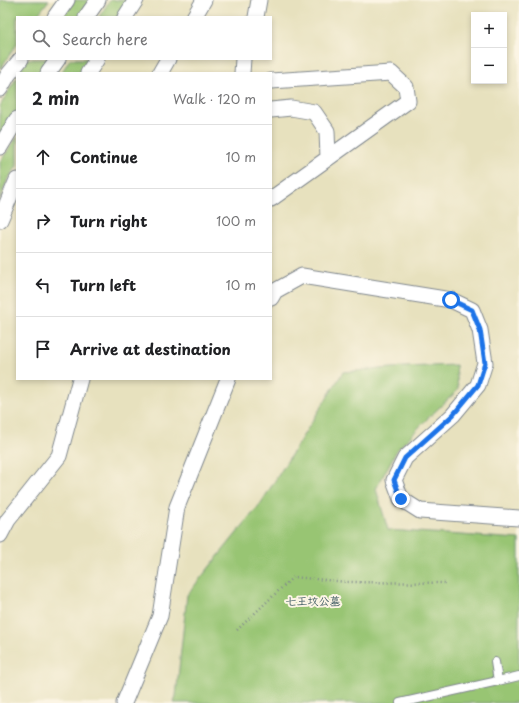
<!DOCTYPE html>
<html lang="en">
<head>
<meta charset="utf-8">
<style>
	:root { --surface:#fff; --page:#f2f2f2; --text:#202124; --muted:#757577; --line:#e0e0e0 }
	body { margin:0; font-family:"Playpen Sans","LXGW WenKai TC",sans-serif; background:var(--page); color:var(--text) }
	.controls { position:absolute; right:12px; top:12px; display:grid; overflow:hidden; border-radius:0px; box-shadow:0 2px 6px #0003 }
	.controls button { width:36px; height:36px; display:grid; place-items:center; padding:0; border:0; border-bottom:1px solid var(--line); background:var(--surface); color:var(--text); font:20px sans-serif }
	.stop { position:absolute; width:12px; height:12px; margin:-9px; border:3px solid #1a73e8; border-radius:50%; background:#fff }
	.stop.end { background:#1a73e8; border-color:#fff; box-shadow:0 1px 4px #0008 }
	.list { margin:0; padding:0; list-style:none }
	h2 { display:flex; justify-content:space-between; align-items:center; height:52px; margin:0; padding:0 16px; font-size:17px }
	h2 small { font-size:13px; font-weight:400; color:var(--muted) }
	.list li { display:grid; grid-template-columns:26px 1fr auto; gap:12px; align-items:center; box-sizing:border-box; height:64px; padding:0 16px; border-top:1px solid var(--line) }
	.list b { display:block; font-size:15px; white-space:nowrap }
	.list em { font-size:13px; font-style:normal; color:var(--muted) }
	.icon { flex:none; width:22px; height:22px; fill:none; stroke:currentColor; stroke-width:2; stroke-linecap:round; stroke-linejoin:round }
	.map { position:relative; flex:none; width:519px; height:703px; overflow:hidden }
	.search { position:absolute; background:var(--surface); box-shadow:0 2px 6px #0003; left:16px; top:16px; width:256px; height:44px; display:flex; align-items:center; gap:10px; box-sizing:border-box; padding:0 14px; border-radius:0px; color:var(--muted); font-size:15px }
	.panel { position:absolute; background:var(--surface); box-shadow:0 2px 6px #0003; left:16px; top:72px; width:256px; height:308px; border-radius:0px }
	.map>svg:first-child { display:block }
</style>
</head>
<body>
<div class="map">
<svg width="519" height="703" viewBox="0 0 519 703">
	<rect width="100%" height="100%" fill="#fcf5e5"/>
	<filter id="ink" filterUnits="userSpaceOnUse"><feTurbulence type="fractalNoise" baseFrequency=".025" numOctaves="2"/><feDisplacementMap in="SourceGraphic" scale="8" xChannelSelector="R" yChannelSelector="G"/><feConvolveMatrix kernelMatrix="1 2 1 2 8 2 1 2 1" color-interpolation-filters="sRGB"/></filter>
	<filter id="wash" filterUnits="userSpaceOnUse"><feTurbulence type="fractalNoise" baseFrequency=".012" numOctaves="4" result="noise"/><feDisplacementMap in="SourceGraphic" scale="16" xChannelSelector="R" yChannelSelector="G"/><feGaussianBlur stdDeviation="0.9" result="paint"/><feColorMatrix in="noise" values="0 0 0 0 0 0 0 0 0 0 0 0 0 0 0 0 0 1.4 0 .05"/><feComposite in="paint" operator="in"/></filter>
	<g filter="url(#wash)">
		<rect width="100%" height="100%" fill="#e7e1be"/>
		<path fill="#98c573" stroke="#5a7a68" d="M0,0H49L36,17H17V44L0,69Z
			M75,0H91L80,17H62Z
			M110,0H128L117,17H99Z
			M27,59H51L42,73H19Z
			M70,59H90L81,73H61Z
			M17,77V113L0,140V106Z
			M17,137V166L7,181L0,200V162Z
			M456,365L458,390L426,420L397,450L376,489L388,530L519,539V703H174L176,696L187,595L261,503L343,372L404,367Z"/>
	</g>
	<g filter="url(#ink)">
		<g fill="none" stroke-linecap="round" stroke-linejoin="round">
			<defs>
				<path id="lane" d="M498,681L519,676
					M400,703L498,681L495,662"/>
				<path id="street" d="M55,17L67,0
					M86,17L98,0
					M125,17L136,0
					M194,17L204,0
					M256,17L259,0
					M48,73L58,59
					M88,73L97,59
					M160,73L168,59
					M242,73L243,59
					M271,81L391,73L406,87L408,101L271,199
					M0,89L8,75L21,59
					M271,110L291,108L314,112L327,131L328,158
					M0,147L17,119
					M0,220L17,180
					M271,298L275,291L302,276L451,300L472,310L480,330L485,363L478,385L453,415L405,458L394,480L401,499L420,511L519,518
					M0,535L8,520L59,456L80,379
					M124,703L160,616L177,507L228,379"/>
			</defs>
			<use href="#lane" stroke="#81888e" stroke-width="10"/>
			<use href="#street" stroke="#81888e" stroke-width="17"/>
			<path stroke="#81888e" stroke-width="2.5" stroke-dasharray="1 3" stroke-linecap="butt" d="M237,630L293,577L347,582L446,583"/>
			<use href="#lane" stroke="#fff" stroke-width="8"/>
			<use href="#street" stroke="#fff" stroke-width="15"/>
		</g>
	</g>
	<g fill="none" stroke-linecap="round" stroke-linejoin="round" filter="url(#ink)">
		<path stroke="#1a73e8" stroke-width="5" d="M401,499L394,480L405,458L453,415L478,385L485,363L480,330L472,310L451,300"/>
	</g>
	<g text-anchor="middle" stroke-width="4" stroke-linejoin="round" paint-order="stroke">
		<g font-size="11" fill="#405c64" stroke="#fcf5e5">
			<text x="313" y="605">七王坟公墓</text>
		</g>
	</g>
</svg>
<div class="controls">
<button>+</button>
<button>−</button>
</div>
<div class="stop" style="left:451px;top:300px"></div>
<div class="stop end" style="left:401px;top:499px"></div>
<div class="search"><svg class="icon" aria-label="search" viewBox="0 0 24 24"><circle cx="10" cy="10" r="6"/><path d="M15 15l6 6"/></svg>Search here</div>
<section class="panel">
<h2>2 min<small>Walk · 120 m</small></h2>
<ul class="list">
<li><svg class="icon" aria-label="ahead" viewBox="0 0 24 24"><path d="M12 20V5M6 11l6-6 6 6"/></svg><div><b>Continue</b></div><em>10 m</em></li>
<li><svg class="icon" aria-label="right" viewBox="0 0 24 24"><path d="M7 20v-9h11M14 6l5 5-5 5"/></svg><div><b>Turn right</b></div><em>100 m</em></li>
<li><svg class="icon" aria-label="left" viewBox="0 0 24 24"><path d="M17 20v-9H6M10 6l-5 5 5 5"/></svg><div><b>Turn left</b></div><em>10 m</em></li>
<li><svg class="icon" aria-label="arrive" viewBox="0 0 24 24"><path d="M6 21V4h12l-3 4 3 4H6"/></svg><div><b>Arrive at destination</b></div></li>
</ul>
</section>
</div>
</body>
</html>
